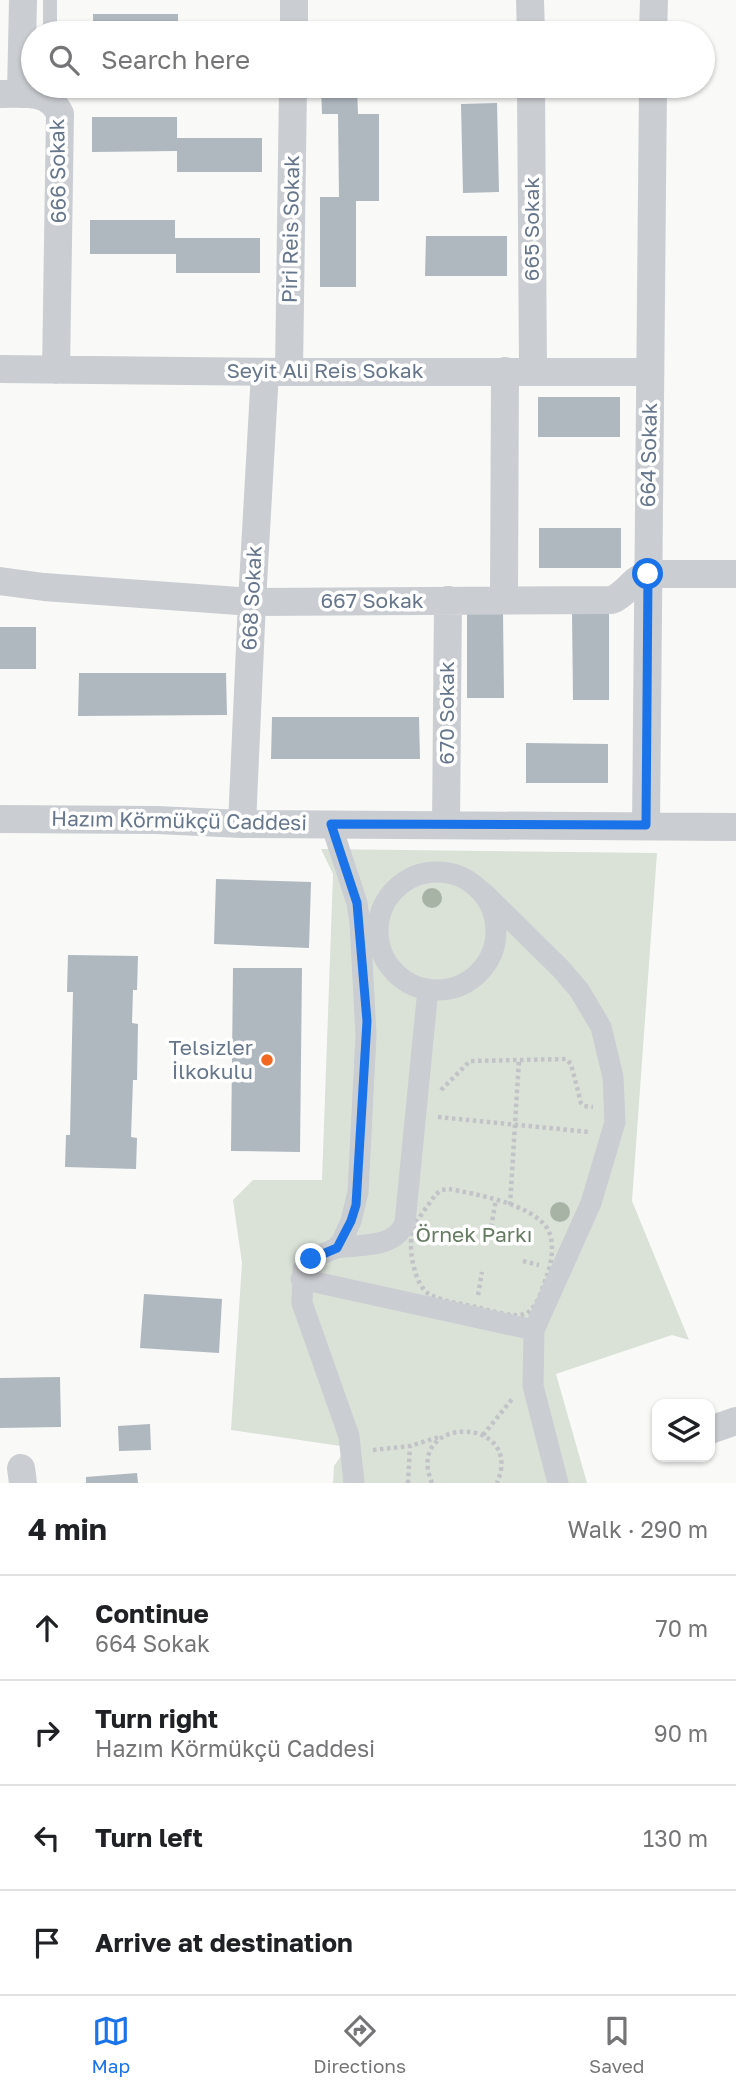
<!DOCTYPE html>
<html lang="en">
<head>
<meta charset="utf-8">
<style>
	:root { --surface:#fff; --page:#f2f2f2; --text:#202124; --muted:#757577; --line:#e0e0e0; --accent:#1a73e8 }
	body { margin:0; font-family:"Golos Text",sans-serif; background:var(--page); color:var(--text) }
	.controls { position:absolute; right:21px; bottom:21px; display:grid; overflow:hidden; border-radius:14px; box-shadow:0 2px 5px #0004 }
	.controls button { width:63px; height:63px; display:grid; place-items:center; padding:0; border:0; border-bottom:2px solid var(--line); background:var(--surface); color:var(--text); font:35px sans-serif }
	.stop { position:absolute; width:21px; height:21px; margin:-16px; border:5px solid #1a73e8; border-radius:50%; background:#fff }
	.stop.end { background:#1a73e8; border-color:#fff; box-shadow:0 2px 7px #0008 }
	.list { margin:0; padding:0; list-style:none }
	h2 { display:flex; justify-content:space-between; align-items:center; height:91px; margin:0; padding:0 28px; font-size:30px }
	h2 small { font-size:23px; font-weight:400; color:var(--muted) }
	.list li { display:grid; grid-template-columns:46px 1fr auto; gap:21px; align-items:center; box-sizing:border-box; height:105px; padding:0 28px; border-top:2px solid var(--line) }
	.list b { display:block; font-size:26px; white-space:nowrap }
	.list p { margin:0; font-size:23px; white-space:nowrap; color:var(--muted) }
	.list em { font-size:23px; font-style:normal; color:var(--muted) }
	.icon { flex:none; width:38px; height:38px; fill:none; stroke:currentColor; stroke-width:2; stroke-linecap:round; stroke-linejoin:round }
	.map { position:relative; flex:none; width:736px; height:1483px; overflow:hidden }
	.search { position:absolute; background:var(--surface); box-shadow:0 2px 5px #0004; left:21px; right:21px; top:21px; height:77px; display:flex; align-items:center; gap:18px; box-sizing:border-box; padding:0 24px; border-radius:38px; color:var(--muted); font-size:26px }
	.sheet { height:511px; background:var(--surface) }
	nav { display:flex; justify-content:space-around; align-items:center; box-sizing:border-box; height:98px; border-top:2px solid var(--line); background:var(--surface); font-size:19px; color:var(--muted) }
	nav a { display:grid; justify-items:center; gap:4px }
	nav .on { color:var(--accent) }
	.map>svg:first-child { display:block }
</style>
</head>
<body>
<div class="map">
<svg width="736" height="1483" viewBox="0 0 736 1483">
	<rect width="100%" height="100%" fill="#f9faf7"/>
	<path fill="#dae2d8" d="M321,849L657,853L632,1201L689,1340L672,1335L556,1374L587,1483H333L334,1466L347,1447L231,1430L242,1263L233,1200L253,1180H322L333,874Z"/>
	<path fill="#afb7bf" d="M93,14H178V33H93Z
		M321,30H357V33H321Z
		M321,86H357L358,114H379V201H356V287H320V197H339L338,114H322Z
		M497,103L499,192L463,193L461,104Z
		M92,117H177V138H262V172H177V151L92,152Z
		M90,220H175V238H260V273H176V254H90Z
		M426,236H507V276H425Z
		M538,397H620V437H538Z
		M539,528H621V568H539Z
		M503,611L504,698H467V612Z
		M572,613H609V700H573Z
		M0,627H36V669H0Z
		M79,673H226L227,715L78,716Z
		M272,717H419L420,759H271Z
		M526,743L608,744V783H526Z
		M216,879L311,882L309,948L214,944Z
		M68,955L138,956L137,990H133L132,1023L138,1024L137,1080H133L131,1137L137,1138L136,1169L65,1167L66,1135H70L73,992H67Z
		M233,968H302L300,1152L231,1151Z
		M144,1294L222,1299L219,1353L140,1348Z
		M60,1377L61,1427L0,1428V1378Z
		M150,1424L151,1450L119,1451L118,1426Z
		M137,1473L138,1483H86V1477Z"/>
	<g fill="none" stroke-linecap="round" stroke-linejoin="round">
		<path stroke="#c1c3c6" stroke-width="4.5" stroke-dasharray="3.5 3.5" stroke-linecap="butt" d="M441,1090L470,1061L566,1059L571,1064L581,1103L584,1106L593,1107
			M438,1117L589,1132
			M449,1189C476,1194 531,1204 547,1228C555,1241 552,1262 547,1275C543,1286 538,1307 527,1313C516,1319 492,1311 480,1308C464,1304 443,1302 429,1294C415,1286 408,1249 412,1235C415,1220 428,1206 436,1194L442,1190Z
			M510,1205L519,1060
			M491,1227L496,1200
			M523,1261L539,1265
			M478,1295L482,1272
			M483,1435L513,1398
			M373,1450L410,1446L439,1437
			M408,1483L410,1446
			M432,1483C403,1414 526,1415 497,1483"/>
		<path stroke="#cacdd1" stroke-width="14" d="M50,33V0"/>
		<path stroke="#cacdd1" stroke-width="21" d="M331,824L357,903L360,923L366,1035L358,1192L351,1221L342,1241L336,1248L311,1259L303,1269L302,1303L349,1436L354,1483
			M378 931a59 59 0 1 1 118 0a59 59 0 1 1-118 0Z
			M483,892L560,968L579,990L601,1027L613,1077L615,1122L591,1203L534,1330L533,1386L558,1483
			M336,1248C361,1244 394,1249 405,1223L428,989
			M301,1279L534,1330"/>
		<path stroke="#cacdd1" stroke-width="28" d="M530,0L531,33
			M294,33V0
			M653,33L654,0
			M531,86L533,372
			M0,94C23,94 49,89 60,114L56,370
			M21,94L23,0
			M0,369L289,372H650
			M289,372L293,86
			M0,581L44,587L252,602L612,600C626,594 633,579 648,574H736
			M504,599L505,371
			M0,819L157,820L242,824L736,827
			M242,824L252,602L265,372
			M446,825L448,600
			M646,825L653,86
			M710,1430L736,1421
			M21,1468L23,1483"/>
	</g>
	<g fill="#a7b4a5">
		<circle cx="432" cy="898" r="10"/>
		<circle cx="560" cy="1212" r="10"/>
	</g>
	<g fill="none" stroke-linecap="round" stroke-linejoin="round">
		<path stroke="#1a73e8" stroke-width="9" d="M311,1259L337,1248L351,1221L356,1205L367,1021L357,903L331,824L646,825L648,574"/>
	</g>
	<circle fill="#f16820" stroke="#fff" stroke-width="2.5" cx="267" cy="1060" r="7"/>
	<g text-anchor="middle" stroke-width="7" stroke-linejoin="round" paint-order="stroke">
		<g font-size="21" fill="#66768b" stroke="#fff">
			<text transform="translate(58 171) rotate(-91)" y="7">666 Sokak</text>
			<text transform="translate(291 229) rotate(-89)" y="7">Piri Reis Sokak</text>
			<text transform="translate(532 229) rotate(-90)" y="7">665 Sokak</text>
			<text x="325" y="378">Seyit Ali Reis Sokak</text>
			<text transform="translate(649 455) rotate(-89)" y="7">664 Sokak</text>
			<text transform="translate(252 598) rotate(-87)" y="7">668 Sokak</text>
			<text x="372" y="608">667 Sokak</text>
			<text transform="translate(447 713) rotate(-90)" y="7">670 Sokak</text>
			<text transform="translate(179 821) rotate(1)" y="7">Hazım Körmükçü Caddesi</text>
		</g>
		<g font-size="21" fill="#66768b" stroke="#fff" text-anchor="end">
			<text x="253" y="1055">Telsizler<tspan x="253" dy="24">İlkokulu</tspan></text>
		</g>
		<g font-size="21" fill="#647b62" stroke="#fff">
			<text x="474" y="1242">Örnek Parkı</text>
		</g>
	</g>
</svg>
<div class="controls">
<button><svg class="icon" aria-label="layers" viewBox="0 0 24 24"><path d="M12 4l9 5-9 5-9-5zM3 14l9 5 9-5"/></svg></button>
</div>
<div class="stop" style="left:648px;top:574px"></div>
<div class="stop end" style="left:311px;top:1259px"></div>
<div class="search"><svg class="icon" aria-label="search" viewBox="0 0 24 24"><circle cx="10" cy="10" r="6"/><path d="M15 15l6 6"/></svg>Search here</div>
</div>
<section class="sheet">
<h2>4 min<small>Walk · 290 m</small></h2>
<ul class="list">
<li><svg class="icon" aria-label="ahead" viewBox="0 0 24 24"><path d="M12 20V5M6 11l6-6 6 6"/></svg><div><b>Continue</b><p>664 Sokak</p></div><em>70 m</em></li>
<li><svg class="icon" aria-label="right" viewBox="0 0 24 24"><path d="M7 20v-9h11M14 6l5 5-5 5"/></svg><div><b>Turn right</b><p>Hazım Körmükçü Caddesi</p></div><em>90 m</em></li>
<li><svg class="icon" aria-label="left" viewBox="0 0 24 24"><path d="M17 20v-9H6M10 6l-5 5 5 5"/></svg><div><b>Turn left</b></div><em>130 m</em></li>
<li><svg class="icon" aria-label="arrive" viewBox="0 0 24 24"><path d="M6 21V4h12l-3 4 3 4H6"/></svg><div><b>Arrive at destination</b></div></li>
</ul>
</section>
<nav>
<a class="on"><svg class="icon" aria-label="map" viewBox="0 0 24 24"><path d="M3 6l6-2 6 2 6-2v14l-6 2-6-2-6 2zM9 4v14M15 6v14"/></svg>Map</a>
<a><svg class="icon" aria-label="directions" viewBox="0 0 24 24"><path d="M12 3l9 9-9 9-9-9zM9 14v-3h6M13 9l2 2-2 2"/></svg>Directions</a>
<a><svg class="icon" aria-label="saved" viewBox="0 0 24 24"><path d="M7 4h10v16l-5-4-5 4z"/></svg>Saved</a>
</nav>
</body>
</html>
